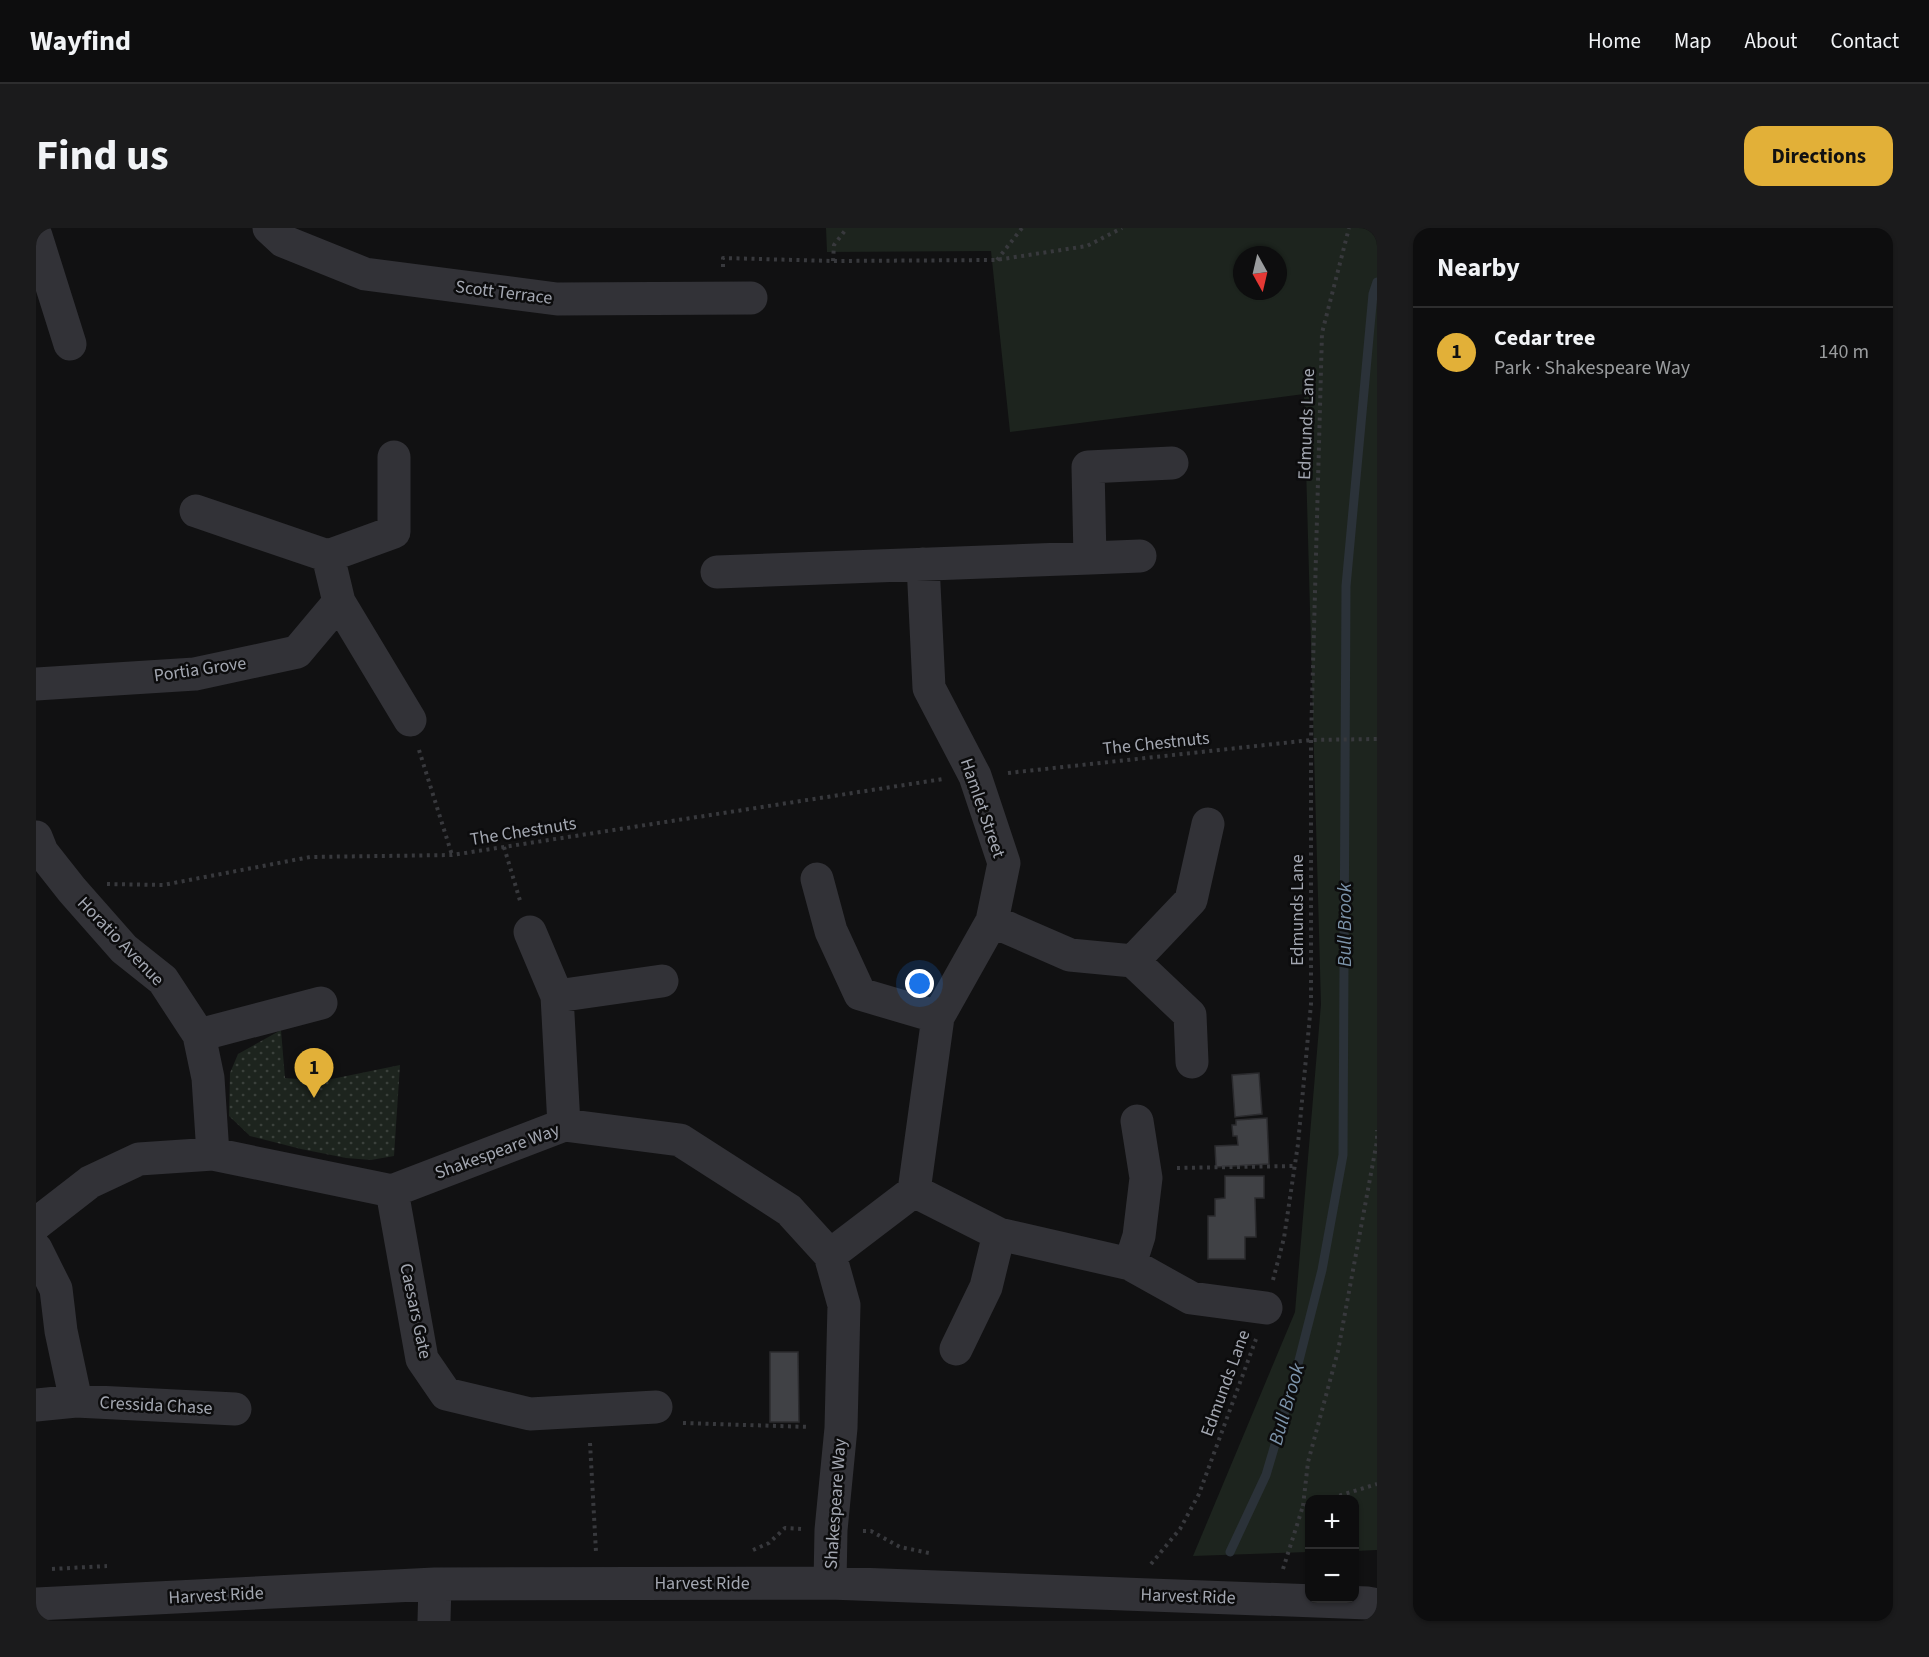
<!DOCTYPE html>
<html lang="en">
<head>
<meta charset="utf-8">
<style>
	:root { --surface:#0d0d0e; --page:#1b1b1c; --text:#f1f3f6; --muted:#9a9c9e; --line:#2d2d2e; --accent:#e2b038 }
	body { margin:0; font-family:"Source Sans 3",sans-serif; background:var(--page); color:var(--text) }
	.controls { position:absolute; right:18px; bottom:18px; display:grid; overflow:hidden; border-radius:12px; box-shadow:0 2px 4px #0004 }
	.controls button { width:54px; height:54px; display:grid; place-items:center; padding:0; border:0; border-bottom:2px solid var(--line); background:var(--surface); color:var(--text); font:30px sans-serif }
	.compass { position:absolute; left:1197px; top:18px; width:54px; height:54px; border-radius:50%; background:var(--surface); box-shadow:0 2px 4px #0004; rotate:172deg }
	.you { position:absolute; left:884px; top:756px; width:21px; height:21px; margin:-15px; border:4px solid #fff; border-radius:50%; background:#1a73e8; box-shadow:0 0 0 9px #1a73e833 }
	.badge { display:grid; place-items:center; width:39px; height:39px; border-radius:50%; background:var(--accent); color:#111; font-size:20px; font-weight:700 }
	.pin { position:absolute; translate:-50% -50px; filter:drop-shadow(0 2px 3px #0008) }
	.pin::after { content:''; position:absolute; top:32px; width:21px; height:18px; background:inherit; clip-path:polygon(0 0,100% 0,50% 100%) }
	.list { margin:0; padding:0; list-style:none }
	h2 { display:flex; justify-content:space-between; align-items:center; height:78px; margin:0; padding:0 24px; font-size:26px }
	h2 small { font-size:20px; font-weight:400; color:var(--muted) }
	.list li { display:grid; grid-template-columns:39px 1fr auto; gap:18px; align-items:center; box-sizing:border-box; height:90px; padding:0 24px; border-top:2px solid var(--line) }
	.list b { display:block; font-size:22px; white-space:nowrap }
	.list p { margin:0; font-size:20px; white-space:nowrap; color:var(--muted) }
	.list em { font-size:20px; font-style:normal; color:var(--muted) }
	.map { position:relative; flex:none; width:1341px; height:1393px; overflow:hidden; border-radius:18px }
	header { display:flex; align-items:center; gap:36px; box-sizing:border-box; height:84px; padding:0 30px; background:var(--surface); border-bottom:2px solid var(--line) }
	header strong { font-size:28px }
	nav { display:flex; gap:33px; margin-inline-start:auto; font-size:21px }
	.intro { display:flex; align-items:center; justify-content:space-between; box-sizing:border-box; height:144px; padding:0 36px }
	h1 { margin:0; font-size:42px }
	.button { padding:15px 27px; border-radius:18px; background:var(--accent); color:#111; font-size:21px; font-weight:700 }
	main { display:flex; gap:36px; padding:0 36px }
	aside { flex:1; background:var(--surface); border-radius:18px; box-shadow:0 2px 4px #0004 }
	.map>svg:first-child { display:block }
</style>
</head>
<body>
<header>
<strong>Wayfind</strong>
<nav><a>Home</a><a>Map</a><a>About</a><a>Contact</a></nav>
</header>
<div class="intro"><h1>Find us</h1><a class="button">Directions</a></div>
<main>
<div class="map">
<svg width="1341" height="1393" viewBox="0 0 1341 1393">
	<defs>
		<pattern id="garden-dots" width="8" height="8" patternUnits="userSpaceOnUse" patternTransform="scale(1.5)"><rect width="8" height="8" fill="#1d241e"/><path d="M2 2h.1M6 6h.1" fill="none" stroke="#3b413c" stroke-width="1.8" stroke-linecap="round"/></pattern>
	</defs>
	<rect width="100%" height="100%" fill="#111112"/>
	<path fill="#1d241e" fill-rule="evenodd" d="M790,0H1341V1322L1319,1323L1318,1272H1274L1273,1324L1157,1328L1259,1084L1285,776L1268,166L974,204L955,23L791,24ZM1206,27H1242V63H1206Z"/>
	<path fill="url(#garden-dots)" d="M245,802L249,850L286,853L364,837L358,928L335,932L310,930L265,921L214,908L193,888L194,845L202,826Z"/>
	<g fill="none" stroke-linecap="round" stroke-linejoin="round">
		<path stroke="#2b3239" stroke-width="9" d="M1194,1324L1230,1247L1257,1156L1286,1042L1307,927L1310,358L1337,66L1341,54"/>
	</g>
	<path fill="#404145" stroke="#2b2b2e" stroke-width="1.5" d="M1223,845L1226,886L1199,889L1196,847Z
		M1231,890L1233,936L1180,939L1179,918L1202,917L1201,908H1197L1196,897H1200V892Z
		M1189,948H1228V970H1219L1220,1009H1209V1031H1172V988H1179V971L1189,970Z
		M734,1124H762L763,1194H734Z"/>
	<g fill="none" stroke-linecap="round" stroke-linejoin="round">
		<path stroke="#38393d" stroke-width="4" stroke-dasharray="3 4.5" stroke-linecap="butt" d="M961,32L986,0
			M797,33L798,17L811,0
			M687,39V30L797,33L960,32L1051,18L1086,0
			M383,522L416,627
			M972,545L1275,512L1341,511
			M468,619L485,676
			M71,656L127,657L274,629L416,627L907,551
			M1141,940L1259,938
			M1237,1052L1248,1010L1262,916L1275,776V512L1286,105L1313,0
			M647,1195L774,1199
			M554,1215L560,1324
			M1289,1272L1341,1256
			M1267,1278L1272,1234L1302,1123L1341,913V902
			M827,1303H835L864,1319L893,1325
			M717,1322L733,1315L749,1300L765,1301
			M1115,1336L1144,1301L1163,1266L1220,1111
			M16,1341L71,1338
			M1247,1341L1267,1278L1274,1276"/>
		<path stroke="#323237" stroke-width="33" d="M233,0L247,13L329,46L521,71L715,70
			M0,8L34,116
			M292,328L358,304V229
			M1054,330L1104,328
			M681,344L1054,330L1052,239L1136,235
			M303,374L374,492
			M0,456L159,446L261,424L303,374L292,328L160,283
			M0,609L6,624L36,662L88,721L127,752L163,807L172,850L177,926
			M781,651L795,703L824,766L902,789
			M956,693L1034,727L1097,733L1155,672L1172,596
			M494,704L521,768L528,897
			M1097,733L1154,787L1156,834
			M521,768L626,753
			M163,807L285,775
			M356,963L386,1131L410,1166L494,1186L620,1179
			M878,963L963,1006L1094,1036L1155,1070L1230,1080
			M0,996L54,954L103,931L177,926L356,963L528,897L644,912L753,982L794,1027L808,1077L805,1200L795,1302L794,1355
			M0,1021L20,1061L25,1103L40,1173
			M794,1027L878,963L902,789L956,693L968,635L939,548L893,460L887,336
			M1094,1036L1103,1008L1110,950L1101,893
			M920,1121L950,1059L963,1006
			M0,1177L40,1173L199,1181
			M0,1376L399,1356L794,1355L1332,1375L1341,1377
			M398,1393L399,1356"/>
	</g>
	<g text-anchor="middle" stroke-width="5" stroke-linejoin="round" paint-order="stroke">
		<g font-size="18" fill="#a3a7b1" stroke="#0c0c0d">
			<text transform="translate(468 64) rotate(7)" y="6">Scott Terrace</text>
			<text transform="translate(1270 196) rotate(-88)" y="6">Edmunds Lane</text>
			<text transform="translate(164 441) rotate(-8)" y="6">Portia Grove</text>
			<text transform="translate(1120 515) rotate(-6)" y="6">The Chestnuts</text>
			<text transform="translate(947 580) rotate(71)" y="6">Hamlet Street</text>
			<text transform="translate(487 603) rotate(-9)" y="6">The Chestnuts</text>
			<text transform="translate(1261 682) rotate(-90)" y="6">Edmunds Lane</text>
			<text transform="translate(85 713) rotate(46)" y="6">Horatio Avenue</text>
			<text transform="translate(461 923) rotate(-20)" y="6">Shakespeare Way</text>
			<text transform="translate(380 1083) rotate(78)" y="6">Caesars Gate</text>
			<text transform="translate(1189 1155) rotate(-70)" y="6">Edmunds Lane</text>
			<text transform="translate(120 1177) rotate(3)" y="6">Cressida Chase</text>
			<text transform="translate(799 1276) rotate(-86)" y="6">Shakespeare Way</text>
			<text x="666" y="1361">Harvest Ride</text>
			<text transform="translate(180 1367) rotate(-3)" y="6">Harvest Ride</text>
			<text transform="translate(1152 1368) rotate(2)" y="6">Harvest Ride</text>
		</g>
		<g font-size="20" font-style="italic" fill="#7c93aa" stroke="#0c0c0d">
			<text transform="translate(1308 697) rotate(-90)" y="7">Bull Brook</text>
			<text transform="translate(1250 1176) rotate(-74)" y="7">Bull Brook</text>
		</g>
	</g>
</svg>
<div class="controls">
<button>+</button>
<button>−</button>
</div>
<svg class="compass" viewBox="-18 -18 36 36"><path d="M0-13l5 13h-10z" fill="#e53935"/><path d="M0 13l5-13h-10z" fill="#9a9c9e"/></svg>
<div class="you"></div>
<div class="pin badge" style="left:278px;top:870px">1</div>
</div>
<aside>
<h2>Nearby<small></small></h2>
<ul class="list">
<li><span class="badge">1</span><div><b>Cedar tree</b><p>Park · Shakespeare Way</p></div><em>140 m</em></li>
</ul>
</aside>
</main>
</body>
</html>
